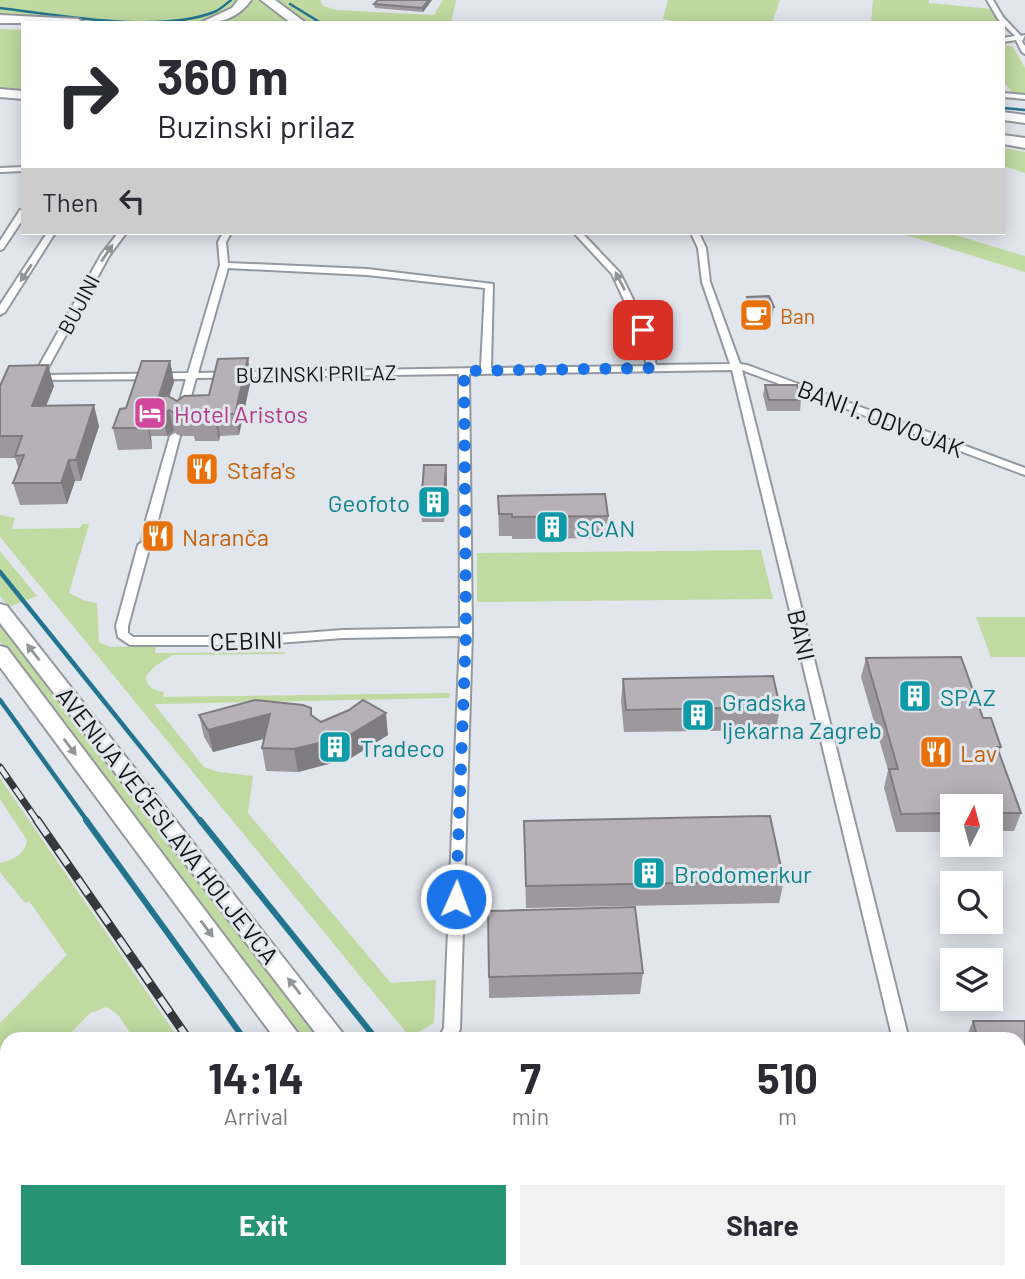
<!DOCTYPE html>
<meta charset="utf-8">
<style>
:root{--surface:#fff;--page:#f2f2f3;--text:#2b2b33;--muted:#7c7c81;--accent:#269374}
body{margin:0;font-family:Barlow,sans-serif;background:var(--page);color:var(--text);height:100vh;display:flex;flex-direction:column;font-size:26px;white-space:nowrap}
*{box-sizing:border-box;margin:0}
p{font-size:23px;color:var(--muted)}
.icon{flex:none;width:38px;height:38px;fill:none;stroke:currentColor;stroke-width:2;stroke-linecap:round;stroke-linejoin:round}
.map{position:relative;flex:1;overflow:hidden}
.side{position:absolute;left:0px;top:1032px;width:1026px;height:247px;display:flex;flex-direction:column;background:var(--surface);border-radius:21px 21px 0 0;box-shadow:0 4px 18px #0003}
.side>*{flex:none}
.top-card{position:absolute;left:21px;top:21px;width:984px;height:214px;border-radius:0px;box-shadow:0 4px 18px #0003;background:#fff;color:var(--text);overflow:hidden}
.needle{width:46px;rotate:6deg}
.controls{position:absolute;left:940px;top:794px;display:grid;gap:14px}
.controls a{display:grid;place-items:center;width:63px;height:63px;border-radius:0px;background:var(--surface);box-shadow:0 4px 18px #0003;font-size:35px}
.pin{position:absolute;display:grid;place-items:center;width:60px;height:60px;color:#fff;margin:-30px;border-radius:14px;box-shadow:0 4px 10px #0006}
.me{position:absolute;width:77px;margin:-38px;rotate:2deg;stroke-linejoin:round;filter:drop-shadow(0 0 5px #0008)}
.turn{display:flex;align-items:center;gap:24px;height:147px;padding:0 21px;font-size:32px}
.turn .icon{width:91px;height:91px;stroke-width:2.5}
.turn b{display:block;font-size:49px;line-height:60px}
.then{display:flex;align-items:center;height:66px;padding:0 21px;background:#0003;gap:14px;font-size:26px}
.eta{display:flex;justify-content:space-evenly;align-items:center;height:119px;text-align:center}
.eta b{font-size:42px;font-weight:700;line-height:49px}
.primary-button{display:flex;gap:14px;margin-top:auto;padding:14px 21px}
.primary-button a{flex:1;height:80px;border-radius:0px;background:var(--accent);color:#fff;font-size:28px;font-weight:700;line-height:80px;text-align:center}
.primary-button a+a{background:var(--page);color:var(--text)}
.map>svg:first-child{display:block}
.green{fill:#c0daa1}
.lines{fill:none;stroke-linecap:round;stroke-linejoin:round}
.stream-far2{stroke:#22748f;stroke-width:2.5}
.stream-far1{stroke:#22748f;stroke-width:4.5}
.stream{stroke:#22748f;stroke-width:6}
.minor-tunnel{stroke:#c2c6cc;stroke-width:12;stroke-dasharray:12 6;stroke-linecap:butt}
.minor-casing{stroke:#94989f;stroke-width:4}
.secondary-casing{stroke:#94989f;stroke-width:4}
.motorway-casing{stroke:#94989f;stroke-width:4}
.minor{fill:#fff;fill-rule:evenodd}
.secondary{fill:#fff;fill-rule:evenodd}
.motorway{fill:#fff;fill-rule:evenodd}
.rail-far1-casing{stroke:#36383b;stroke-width:7}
.rail-casing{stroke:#36383b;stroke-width:9}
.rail-far1{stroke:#e1e5ec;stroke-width:4.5;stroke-dasharray:13;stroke-linecap:butt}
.rail{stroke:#e1e5ec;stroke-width:6;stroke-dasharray:18;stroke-linecap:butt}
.wall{fill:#9d989d}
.shaded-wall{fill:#7f7c80}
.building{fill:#b6b1b7;stroke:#7f7c80;stroke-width:2}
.oneway{fill:#949596}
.route{stroke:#1a73e8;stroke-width:12;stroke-dasharray:0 21.6}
.labels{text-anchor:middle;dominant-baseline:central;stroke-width:6;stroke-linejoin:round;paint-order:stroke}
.far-street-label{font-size:21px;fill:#121315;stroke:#e1e5ec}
.far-food-label{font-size:21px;fill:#c56008;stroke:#e1e5ec;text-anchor:start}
.hotel-label{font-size:24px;fill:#b23c85;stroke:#e1e5ec;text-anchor:start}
.street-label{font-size:24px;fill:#121315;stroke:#e1e5ec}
.food-label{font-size:24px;fill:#c56008;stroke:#e1e5ec;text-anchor:start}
.culture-label{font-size:24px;fill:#0d838f;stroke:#e1e5ec;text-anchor:start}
</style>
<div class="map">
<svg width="1025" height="1279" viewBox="0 0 1025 1279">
<rect width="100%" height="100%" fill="#e1e5ec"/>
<path class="green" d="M0,0h243l-4,7 -40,16h-100l-99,-8z
M251,0h9l32,23h-77l24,-10z
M271,0h49l3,6 14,4 97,5 9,-15h13l-5,23h-146z
M668,0h112l-8,23h-84l-25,-4z
M873,0h56v3l63,6 8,14h-129z
M0,29l23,1v60l-23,-2z
M1003,44l10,3 12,21v27l-12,-1 -10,-14z
M1003,148l22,4v21l-22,-7z
M908,233h41l76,23v16l-119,-37z
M0,515l15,3 -3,11 68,-1 2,-4h7l-20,69 14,7 14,3 2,39 11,5 46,-1 -1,7 130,-1 -1,2 -112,1 -18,12 -8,9c0,11 7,14 18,16l-1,5 287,-4 -1,5 -295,6 50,63 15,5 34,4 -5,37 143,170 45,-3 -2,43 -24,14 -410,-500z
M761,550l12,49 -296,3v-49z
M0,551l37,45 -28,11 -9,-11z
M976,617h49v40h-34z
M0,625l320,414h-15l-305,-398z
M0,778l179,261h-45l-15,-23 -12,-9 -17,6 -25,26 -58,1v60l-7,7v-84l67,-68 -38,-54 -4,2 -25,-31v-9c13,-3 25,-9 27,-23l-27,-41z
M276,1272h64l5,7h-65z"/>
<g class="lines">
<path class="stream-far2" d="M290,4l31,19
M0,8c59,7 158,26 214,4 6,-2 12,-8 17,-12
M1003,108l22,2"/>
<path class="stream-far1" d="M0,572l201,250
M0,700l88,122"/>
<path class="stream" d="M86,820l159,220
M200,820l177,220
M414,1272l5,7
M565,1272l5,7"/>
<path class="minor-tunnel" d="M144,545l8,-25"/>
<defs>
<path id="minor" d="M987,0h6l10,17 18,19 4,-1 -3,7 3,4v8l-3,-2 -6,-12 -13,2v-4l12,-2 -17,-17z
M1003,93l22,2v4l-22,-2z
M23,167v4l-23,1v-4z
M20,210h3v9l-20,30 -3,1v-9z
M47,233h8l-50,79 -5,3v-10z
M118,233h8l-17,23 -65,119 144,-2 32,-108 -2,-23 5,-9h8l-5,9 2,21 139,6 126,15 -2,84 156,-2 -9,-36 -26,-56 -38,-41h8l38,40 28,57 8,35 74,-1 -28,-82 -4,-34 -7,-15h8l7,15 4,34 30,82 7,1 278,103v7l-283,-105 167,670h-16l-161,-670 -263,4 3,258 -12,397 -5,11h-17l6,-12 16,-392 -117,2 -92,7h-121l-12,-8 -2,-11 22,-81 6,-4 6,4 -22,81v7l5,4h118l92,-7 117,-2 -1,-254 -263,4 -9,33 -5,3 -5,-3 9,-32 -154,1 -2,-2 4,-3 67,-120zM228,268l139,7 118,13 -4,80 -283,5z
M175,433l5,3 -22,84 -2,2h-8l-2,-2 24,-84z
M947,1272h18l1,7h-18z"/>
<path id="secondary" d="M0,604l7,2 341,434h-27l-321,-417z
M0,646l7,2 296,392h-27l-276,-373z
M452,1272h31l2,7h-30z
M504,1272h32l2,7h-31z"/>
<path id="motorway" d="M238,0h13c-13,18 -29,23 -51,23l32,-15z
M261,0h14l31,23h-15z
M0,15l78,4 6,4h-84z
M0,89l23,2v8l-23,-2z
M1003,112l22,3v8l-22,-3z
M1003,135l22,3v10l-22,-4z"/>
</defs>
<use href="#minor" class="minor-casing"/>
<use href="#secondary" class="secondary-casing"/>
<use href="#motorway" class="motorway-casing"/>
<use href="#minor" class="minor"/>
<use href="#secondary" class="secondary"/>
<use href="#motorway" class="motorway"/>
<defs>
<path id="rail-far1" d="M0,767l38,55"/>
<path id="rail" d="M37,820l152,220
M350,1272l5,7"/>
</defs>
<use href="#rail-far1" class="rail-far1-casing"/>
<use href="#rail" class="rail-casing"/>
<use href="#rail-far1" class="rail-far1"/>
<use href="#rail" class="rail"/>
</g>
<path class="wall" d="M378,0h54l-9,12 -48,-4 -1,-4z
M747,297l27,10 -2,11h-4v4l-16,1 -6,-16z
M170,361l4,21 -5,14 8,5 32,-6 42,-16 -12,56 -19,1 -1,5h-24l-1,-5h-12l-8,-5 -7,5h-16l1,13 -34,1 -5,-22 13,-20z
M765,385l36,15 -1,11h-33l-4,-16z
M0,386h54l-8,19 53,21 -18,55h-6l-8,23 -47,1 -7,-22 6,-13 -4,-12h-15z
M446,465l1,16 -3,41h-22l-1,-16z
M498,496l110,20 -1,22 -95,1v-3h-13z
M866,658l117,60 18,29 -2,6 22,60 -7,18h-24v-24h-38v25h-56l-12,-44 4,-18 -27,-93z
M623,679l157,28 -4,23 -152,2 -3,-31z
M199,715l113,1 9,6 67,13 -37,23 -53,14 -32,-1 -4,-23 2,-9 -51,13 -9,-15z
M524,821l260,60 -5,22 -253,5z
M488,911l155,62 -3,21 -151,4z
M973,1021h52v71h-7v-52h-53z
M1025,1134v74h-7v-73z
M651,1272h67l-8,7h-53z"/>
<path class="shaded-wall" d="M429,0h3l-9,12 -1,-4z
M248,358l3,21 -12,56 -4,-21z
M170,361l4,21 -10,31 5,-3 5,21 -7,5 -8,-40z
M48,365l6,21 -16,41 -6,-21z
M94,405l5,21 -18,55 -5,-21z
M217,414l3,22 -1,5 -4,-21z
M146,415l5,21 1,13 -4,-21z
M69,460l6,21 -8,23 -6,-21z
M446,465l1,16 -3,41 -1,-16z
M386,713l2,22 -37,23 -53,14 -4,-23z
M270,714l4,22 -61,16 -5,-22z
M700,1272h18l-8,7h-19z"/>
<path class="building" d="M378,0h51l-7,8 -48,-4z
M769,296l5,11 -7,1 2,4h-16l-6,-15z
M248,358l-13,56h-18l-2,6h-24l2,-6 -15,1 -9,-5 -6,5h-17l2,13h-35l7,-19 6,-1 16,-47h28l-11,35h9l9,5 7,-5 25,-1 9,-36z
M48,365l-16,41 62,-1 -18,55h-7l-8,23h-48l11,-28 -9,1 7,-20h-22v-50l9,-20z
M765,385h32l4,15h-32z
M424,465h22l-3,41h-22z
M605,494l3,22 -96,1v-3h-13l-1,-18z
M961,657l22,61h8l10,29h-4l24,66h-31v-6h-38v6l-51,1 -12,-45h9l-32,-111z
M773,676l7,31 -154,3 -3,-31z
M255,700l48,5 8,3v7l10,7 28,-12 14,-10 23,13 -38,23 -54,13 -32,-1 8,-34 -62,16 -9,-15z
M770,816l14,65 -258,5 -2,-65z
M635,907l8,66 -154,4 -1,-66z
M973,1021h52v50h-7v-31h-40z
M1025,1134v54h-4l-3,-9v-44z
M671,1272h29l-9,7h-15z"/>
<defs><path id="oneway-solid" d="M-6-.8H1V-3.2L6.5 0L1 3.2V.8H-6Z" transform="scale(1.75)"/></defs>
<g class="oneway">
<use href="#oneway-solid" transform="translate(107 253) rotate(-56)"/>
<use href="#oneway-solid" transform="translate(26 273) rotate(123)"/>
<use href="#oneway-solid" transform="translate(620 281) rotate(-117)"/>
<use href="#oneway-solid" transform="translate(33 652) rotate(-128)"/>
<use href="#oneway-solid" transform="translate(70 747) rotate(53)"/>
<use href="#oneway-solid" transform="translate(207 929) rotate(53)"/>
<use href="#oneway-solid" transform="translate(294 986) rotate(-128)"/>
</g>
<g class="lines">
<path class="route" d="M456,899l10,-267 -2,-261 188,-3 -9,-38"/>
</g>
<defs>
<symbol id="cafe-square" viewBox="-11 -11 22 22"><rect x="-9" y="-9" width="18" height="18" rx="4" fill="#e8710a" stroke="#e1e5ec"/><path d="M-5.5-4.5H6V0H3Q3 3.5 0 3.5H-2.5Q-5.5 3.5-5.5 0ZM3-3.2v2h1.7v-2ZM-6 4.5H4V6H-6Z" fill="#fff"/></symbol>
<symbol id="hotel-square" viewBox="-11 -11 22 22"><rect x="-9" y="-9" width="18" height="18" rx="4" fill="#d1479c" stroke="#e1e5ec"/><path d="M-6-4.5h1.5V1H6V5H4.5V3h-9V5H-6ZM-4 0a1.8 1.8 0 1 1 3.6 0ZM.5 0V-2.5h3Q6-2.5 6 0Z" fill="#fff"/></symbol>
<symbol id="restaurant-square" viewBox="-11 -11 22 22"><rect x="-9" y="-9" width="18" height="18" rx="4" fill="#e8710a" stroke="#e1e5ec"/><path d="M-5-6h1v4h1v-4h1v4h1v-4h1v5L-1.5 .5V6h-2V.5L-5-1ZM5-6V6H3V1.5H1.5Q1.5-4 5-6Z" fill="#fff"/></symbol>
<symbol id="building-square" viewBox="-11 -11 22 22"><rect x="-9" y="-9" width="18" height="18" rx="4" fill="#0f9aa8" stroke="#e1e5ec"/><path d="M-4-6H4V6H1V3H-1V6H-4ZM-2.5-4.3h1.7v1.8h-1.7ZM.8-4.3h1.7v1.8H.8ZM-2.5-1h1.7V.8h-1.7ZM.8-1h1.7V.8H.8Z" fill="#fff"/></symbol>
</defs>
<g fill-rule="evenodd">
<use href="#cafe-square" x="737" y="296" width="38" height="38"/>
<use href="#hotel-square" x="131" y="394" width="38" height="38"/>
<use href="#restaurant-square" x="183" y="450" width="38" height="38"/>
<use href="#building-square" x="415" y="483" width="38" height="38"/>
<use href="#building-square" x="533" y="508" width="38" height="38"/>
<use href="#restaurant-square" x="139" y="517" width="38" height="38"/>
<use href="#building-square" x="896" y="677" width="38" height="38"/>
<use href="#building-square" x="679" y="696" width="38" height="38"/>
<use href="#building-square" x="316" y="728" width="38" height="38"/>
<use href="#restaurant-square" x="917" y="733" width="38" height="38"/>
<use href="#building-square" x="630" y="854" width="38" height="38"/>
</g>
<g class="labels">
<g class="far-street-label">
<text transform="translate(78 304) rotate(-62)">BUJINI</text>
<text transform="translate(316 373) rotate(-1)">BUZINSKI PRILAZ</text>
</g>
<g class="far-food-label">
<text x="780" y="315">Ban</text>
</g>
<g class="hotel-label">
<text x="174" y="413">Hotel Aristos</text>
</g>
<g class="street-label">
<text transform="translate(881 418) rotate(21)">BANI I. ODVOJAK</text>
<text transform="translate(802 635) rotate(77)">BANI</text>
<text transform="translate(246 640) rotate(-2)">CEBINI</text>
<text transform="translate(168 825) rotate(52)">AVENIJA VEĆESLAVA HOLJEVCA</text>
</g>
<g class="food-label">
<text x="227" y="469">Stafa's</text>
<text x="182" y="536">Naranča</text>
<text x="960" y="752">Lav</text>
</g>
<g class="culture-label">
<text x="410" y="502" text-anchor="end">Geofoto</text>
<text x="576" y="527">SCAN</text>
<text x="940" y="696">SPAZ</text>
<text x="722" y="701">Gradska<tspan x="722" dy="28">ljekarna Zagreb</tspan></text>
<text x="360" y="747">Tradeco</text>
<text x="674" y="873">Brodomerkur</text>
</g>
</g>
</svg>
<div class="controls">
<a><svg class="needle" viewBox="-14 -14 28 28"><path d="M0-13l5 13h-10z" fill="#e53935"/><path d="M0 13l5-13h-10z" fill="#7c7c81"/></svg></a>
<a><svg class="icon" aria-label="search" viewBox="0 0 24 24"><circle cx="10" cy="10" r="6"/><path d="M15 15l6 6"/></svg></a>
<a><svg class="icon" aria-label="layers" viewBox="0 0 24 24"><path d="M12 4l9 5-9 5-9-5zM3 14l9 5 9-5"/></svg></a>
</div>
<div class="pin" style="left:643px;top:330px;background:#d93025"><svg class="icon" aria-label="arrive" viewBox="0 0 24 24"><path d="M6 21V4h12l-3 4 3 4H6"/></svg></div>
<svg class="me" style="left:456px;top:899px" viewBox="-20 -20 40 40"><circle r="17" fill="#1a73e8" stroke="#fff" stroke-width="3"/><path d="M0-11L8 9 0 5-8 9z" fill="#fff"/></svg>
<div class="top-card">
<div class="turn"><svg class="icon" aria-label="right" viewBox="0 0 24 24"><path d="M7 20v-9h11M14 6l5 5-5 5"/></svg><div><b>360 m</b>Buzinski prilaz</div></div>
<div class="then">Then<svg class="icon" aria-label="left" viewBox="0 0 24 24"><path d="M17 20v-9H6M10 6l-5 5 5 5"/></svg></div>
</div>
<section class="side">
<div class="eta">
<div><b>14:14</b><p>Arrival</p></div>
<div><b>7</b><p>min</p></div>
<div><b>510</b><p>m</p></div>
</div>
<div class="primary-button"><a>Exit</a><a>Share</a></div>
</section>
</div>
